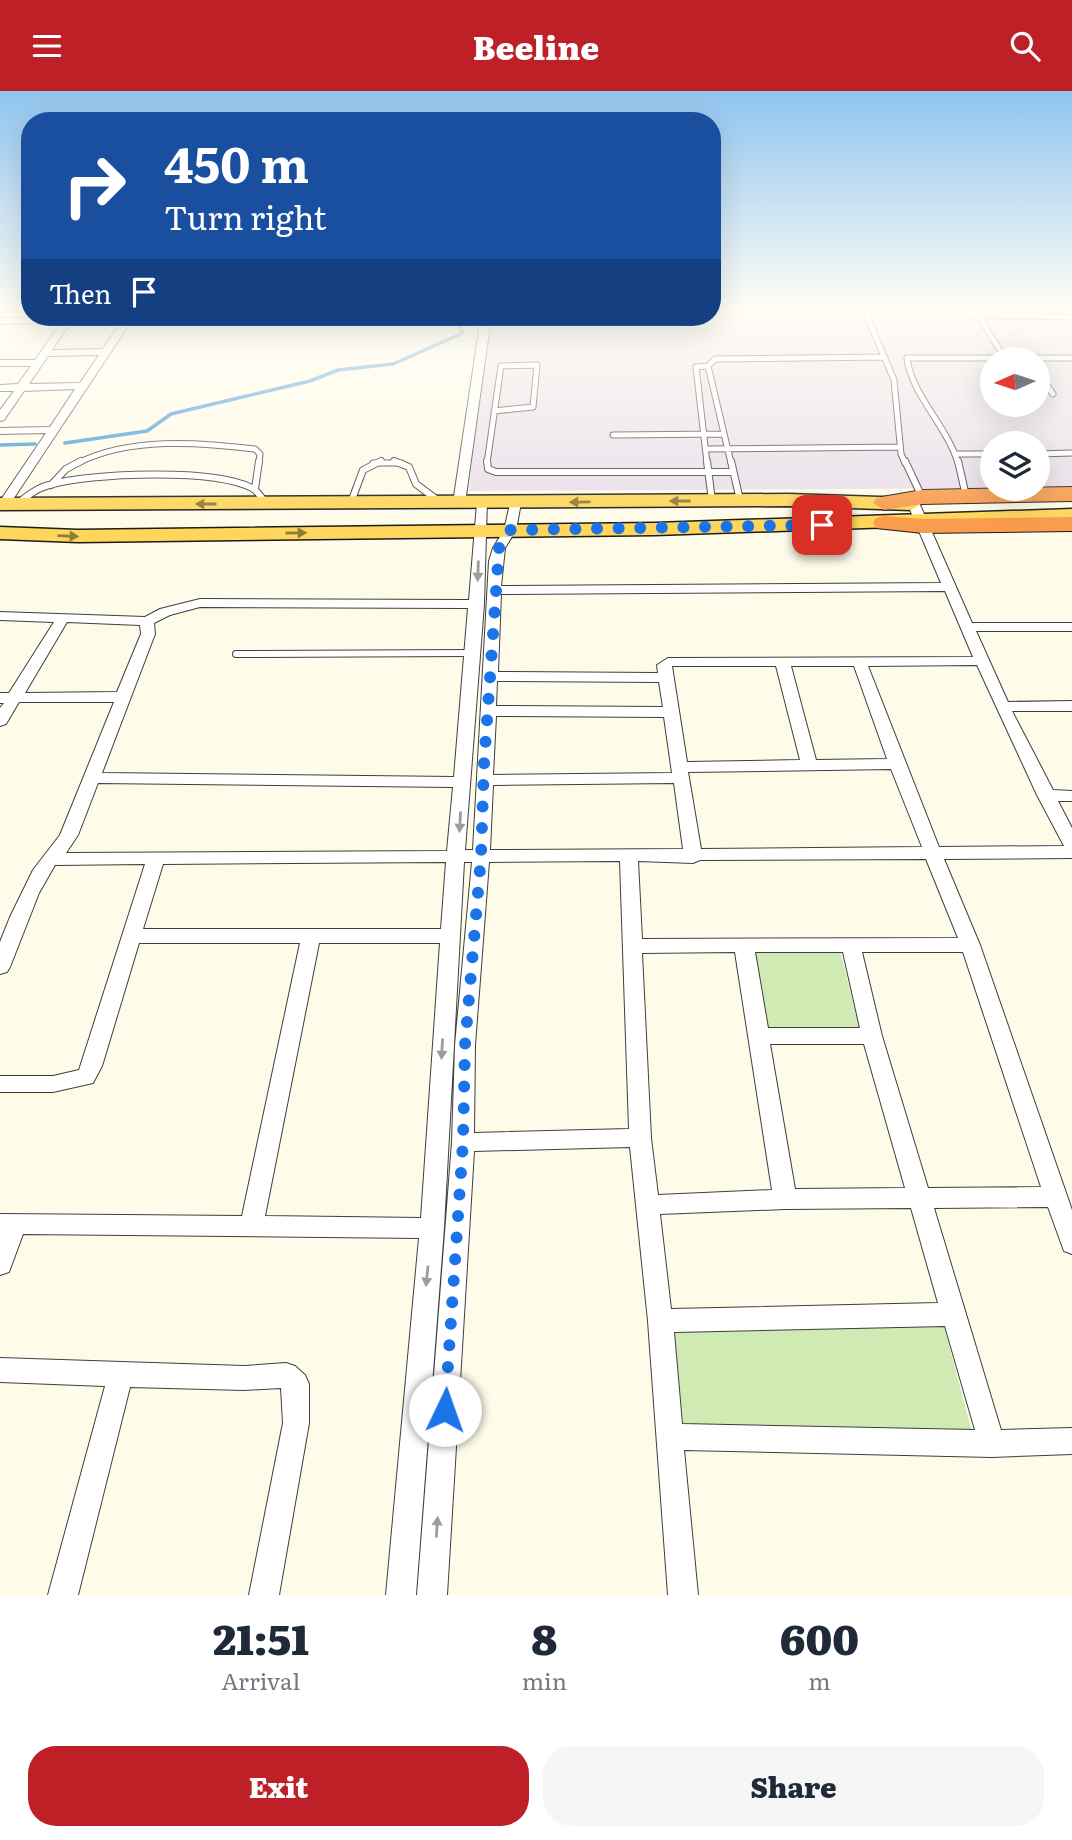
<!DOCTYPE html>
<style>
:root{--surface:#fff;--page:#f6f6f7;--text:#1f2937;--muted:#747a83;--accent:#be2027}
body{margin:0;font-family:Literata,serif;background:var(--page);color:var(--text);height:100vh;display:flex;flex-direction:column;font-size:26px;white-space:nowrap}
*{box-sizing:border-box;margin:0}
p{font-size:23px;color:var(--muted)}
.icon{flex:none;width:38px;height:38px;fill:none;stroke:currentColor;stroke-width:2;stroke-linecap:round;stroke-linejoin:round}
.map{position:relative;height:1504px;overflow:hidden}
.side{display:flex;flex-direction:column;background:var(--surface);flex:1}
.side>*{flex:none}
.hud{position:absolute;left:21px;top:21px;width:700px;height:214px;border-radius:28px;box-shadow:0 7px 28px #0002;background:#1a4fa0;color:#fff;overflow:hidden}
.needle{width:46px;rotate:267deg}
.fabs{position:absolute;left:980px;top:256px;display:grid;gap:14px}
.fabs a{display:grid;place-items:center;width:70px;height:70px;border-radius:50%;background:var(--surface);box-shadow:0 7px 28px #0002;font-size:35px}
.pin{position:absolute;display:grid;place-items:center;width:60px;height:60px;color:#fff;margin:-30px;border-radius:14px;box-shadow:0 4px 10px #0006}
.me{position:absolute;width:77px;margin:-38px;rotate:3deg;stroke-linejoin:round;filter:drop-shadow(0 0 5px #0008)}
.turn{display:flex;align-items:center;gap:24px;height:147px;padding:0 28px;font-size:32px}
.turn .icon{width:91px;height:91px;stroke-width:2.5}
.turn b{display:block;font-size:49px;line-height:60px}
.then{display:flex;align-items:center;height:66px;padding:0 28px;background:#0003;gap:14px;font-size:26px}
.eta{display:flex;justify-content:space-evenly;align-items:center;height:119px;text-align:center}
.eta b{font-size:42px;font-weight:800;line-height:49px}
.action{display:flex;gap:14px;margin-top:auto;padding:14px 28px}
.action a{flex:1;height:80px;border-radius:28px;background:var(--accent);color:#fff;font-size:28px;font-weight:800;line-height:80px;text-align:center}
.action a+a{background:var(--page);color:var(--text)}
header{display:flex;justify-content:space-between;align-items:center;height:91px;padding:0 28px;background:var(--accent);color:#fff;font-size:32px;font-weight:800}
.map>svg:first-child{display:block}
.industrial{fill:#e9deeb;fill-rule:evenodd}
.green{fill:#cfeab2}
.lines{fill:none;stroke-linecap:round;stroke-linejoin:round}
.stream{stroke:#3190d1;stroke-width:3.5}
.lane-far1-casing{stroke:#3e3e3e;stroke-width:7}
.lane-casing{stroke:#3e3e3e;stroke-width:8}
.street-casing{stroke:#3e3e3e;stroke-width:2}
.primary-casing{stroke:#1c1c1c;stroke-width:3}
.highway-casing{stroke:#1c1c1c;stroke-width:2}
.lane-far1{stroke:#fff;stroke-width:5}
.lane{stroke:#fff;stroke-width:6}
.street{fill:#fff;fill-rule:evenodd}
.primary{fill:#fdd65b;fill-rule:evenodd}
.highway{fill:#f99c4d;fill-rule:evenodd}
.oneway{fill:#907b37}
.oneway2{fill:#9d9d9d}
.route{stroke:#1a73e8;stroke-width:12;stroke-dasharray:0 21.6}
</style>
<header><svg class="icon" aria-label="menu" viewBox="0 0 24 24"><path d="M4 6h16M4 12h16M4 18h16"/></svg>Beeline<svg class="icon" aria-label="search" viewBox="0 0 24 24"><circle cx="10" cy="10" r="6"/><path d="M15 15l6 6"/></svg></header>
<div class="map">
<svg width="1072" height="1504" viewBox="0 0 1072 1504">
<rect width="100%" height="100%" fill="#fffbe9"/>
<path class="industrial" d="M712,218h360v179h-34v-45h-46v45h39l-562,3 13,-131 8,-43h222zM992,268h46v45h-46z"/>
<path class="green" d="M747,859h93l20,81h-99z
M673,1235h271l29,110 -290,-6z"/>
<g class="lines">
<path class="stream" d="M65,352l82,-12 24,-17 139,-33 28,-11 55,-6 70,-31 -10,-16
M0,354l35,-1"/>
<defs>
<path id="lane-far1" d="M864,218l30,71 7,74 4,9
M939,218l39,6 26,42
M978,224l94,2
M708,275l23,97
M1038,281l15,22
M613,344l111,-1
M706,358l194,-2
M956,363h36
M1038,363l34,-1
M78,372c51,-26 121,-21 177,-14l5,5 -1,9
M373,372h29
M487,372l14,-97 36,-1 -4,42 -39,4
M707,372l-11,-96 12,-1 7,-7 170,-2
M958,372c-11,-37 -47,-69 -51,-105h165"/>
<path id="lane" d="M394,370l15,6 7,17 24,18
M487,370l1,8 8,3h237
M707,370l5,40
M731,370l9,39
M905,370l17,36
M958,370l8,35
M51,394l15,-16 15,-8
M255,398l4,-28
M17,413c10,-8 20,-16 32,-19 42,-12 164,-17 203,3 6,3 10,10 14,16
M350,414l13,-35 18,-9
M236,563l236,-1"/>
<path id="street" d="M134,226l-126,190h-8v-6l46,-68 -46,1v-6l50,-1 25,-38 -51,2 -20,29 -4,1v-11l14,-19h-14v-6l18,-1 13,-18h-31v-6h35l26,-37 -61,1v-6zM70,232h50l-17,26 -51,1zM99,264l-19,28 -51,1 19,-28z
M481,226h10l-26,186 -6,4 -6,-4z
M907,404l10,3 55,125h100v8h-96l32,71 64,-1v10h-60l41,79 19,1v10h-14l14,27v30l-128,1 36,86 92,265v44l-8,-3 -16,-44 -114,1 67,222 71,-2v26l-80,3 -308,-7 14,145h-30l-20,-274 -18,-174 -156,4 -27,444h-30l35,-453 3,-97 17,-183h-8l-20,366 -28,367h-30l33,-357 -396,-4 -14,38 -9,3v-61l242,2 58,-273h-161l-37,123 -9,17 -40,9h-53v-16h53l26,-6 66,-206 -90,1 -16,28 -29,74 -3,5 -7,2v-32l10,-25 23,-47 27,-35 54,-133h-95l-13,22 -6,2v-18l4,-5h-4v-10h9l45,-71 -54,-2v-8l145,5 15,-8 40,-10 269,1 8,-97 10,-3 -3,104 -19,246h8l16,-289 4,-13 11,-18 7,-30 10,3 -5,27 -11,18 -4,38 440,-3 -36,-85zM945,500l28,66 -305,1 -11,7 1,8 -160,-1 3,-78zM200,516l268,1 -14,169 -352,-4 53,-139 -1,-11 16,-8zM67,531l73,3 1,9 -24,58 -92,1zM977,574l60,130 27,51 -125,1 -71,-181zM672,575h104l24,94 -113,2zM791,575h63l33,93 -71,1zM497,590l162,1 4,25 -167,-1zM496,625l168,1 8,56 -179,2zM891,678l31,78 -221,2 -13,-77zM98,692l355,4 -6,64 -381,2 12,-18zM674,692l9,66 -193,1 3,-65zM926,768l32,79 -316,1 -4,-78 55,2 7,-3zM620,770l9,268 -155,4 1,-88 14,-183zM446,771l-5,67h-298l20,-65zM319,852h121l-19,275 -156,-2zM735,861l37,238 -114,5 -7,-57 -9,-185zM755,861h88l17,76h-92zM862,861h101l78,235 -113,1 -46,-152zM770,953h94l41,144 -110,1zM911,1117l27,95 -267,6 -11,-95 125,-5zM945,1235l30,104 -293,-6 -8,-92z
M0,1267l244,8 42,-3 9,3 10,9 4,9v39l-30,172h-30l34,-172 -2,-35 -37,2 -114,-3 -52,208h-30l57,-209 -105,-4z"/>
<path id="primary" d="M788,403l123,4 10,6 -10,6 -123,-4 -788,4v-12z
M1072,418v12l-417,14 -577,7 -78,-3v-12l78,3 577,-7z"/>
<path id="highway" d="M1072,396v14l-150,3 -38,6 -11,-7 3,-5 46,-8z
M884,425l39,3 149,-2v14l-149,2 -47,-5 -3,-5 3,-5z"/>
</defs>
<use href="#lane-far1" class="lane-far1-casing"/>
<use href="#lane" class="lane-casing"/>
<use href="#street" class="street-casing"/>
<use href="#primary" class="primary-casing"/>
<use href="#highway" class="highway-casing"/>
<use href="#lane-far1" class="lane-far1"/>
<use href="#lane" class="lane"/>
<use href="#street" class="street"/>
<use href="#primary" class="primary"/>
<use href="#highway" class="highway"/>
</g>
<defs><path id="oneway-solid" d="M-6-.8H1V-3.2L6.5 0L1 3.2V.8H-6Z" transform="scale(1.75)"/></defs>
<g class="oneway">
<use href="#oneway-solid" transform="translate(680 410) rotate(180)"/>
<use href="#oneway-solid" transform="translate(580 411) rotate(179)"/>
<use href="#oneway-solid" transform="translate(206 413) rotate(180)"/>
<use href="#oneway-solid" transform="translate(296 442) rotate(-1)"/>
<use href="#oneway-solid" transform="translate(68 445) rotate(2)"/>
</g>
<g class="oneway2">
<use href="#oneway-solid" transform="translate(478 480) rotate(92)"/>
<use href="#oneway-solid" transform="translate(460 731) rotate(93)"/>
<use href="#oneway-solid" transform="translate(442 958) rotate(93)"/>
<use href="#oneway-solid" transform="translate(427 1185) rotate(96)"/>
<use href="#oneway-solid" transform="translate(437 1436) rotate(-86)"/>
</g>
<linearGradient id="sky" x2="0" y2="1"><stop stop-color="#90c4ee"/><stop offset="0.51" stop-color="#fffdf5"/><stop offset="1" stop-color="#fffdf5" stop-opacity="0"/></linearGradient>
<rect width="1072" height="429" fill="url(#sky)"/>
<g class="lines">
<path class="route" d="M445,1319l18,-268 2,-97 16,-188 3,-93 15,-216 11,-18 312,-5"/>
</g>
</svg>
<div class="fabs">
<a><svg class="needle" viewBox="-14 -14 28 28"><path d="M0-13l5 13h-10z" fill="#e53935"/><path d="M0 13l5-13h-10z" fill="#747a83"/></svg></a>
<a><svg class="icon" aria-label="layers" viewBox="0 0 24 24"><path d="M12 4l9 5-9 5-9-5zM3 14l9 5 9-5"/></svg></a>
</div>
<div class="pin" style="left:822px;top:434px;background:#d93025"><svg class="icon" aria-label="arrive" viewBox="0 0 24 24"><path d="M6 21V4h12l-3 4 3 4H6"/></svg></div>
<svg class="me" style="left:445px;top:1319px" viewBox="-20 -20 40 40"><circle r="19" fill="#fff"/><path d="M0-13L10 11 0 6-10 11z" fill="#1a73e8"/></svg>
<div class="hud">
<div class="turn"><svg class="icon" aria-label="right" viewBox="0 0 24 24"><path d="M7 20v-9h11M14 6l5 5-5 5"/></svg><div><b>450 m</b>Turn right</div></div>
<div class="then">Then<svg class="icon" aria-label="arrive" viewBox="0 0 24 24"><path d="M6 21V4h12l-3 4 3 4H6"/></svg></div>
</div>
</div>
<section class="side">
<div class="eta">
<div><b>21:51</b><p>Arrival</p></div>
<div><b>8</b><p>min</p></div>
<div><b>600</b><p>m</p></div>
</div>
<div class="action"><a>Exit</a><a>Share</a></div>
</section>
